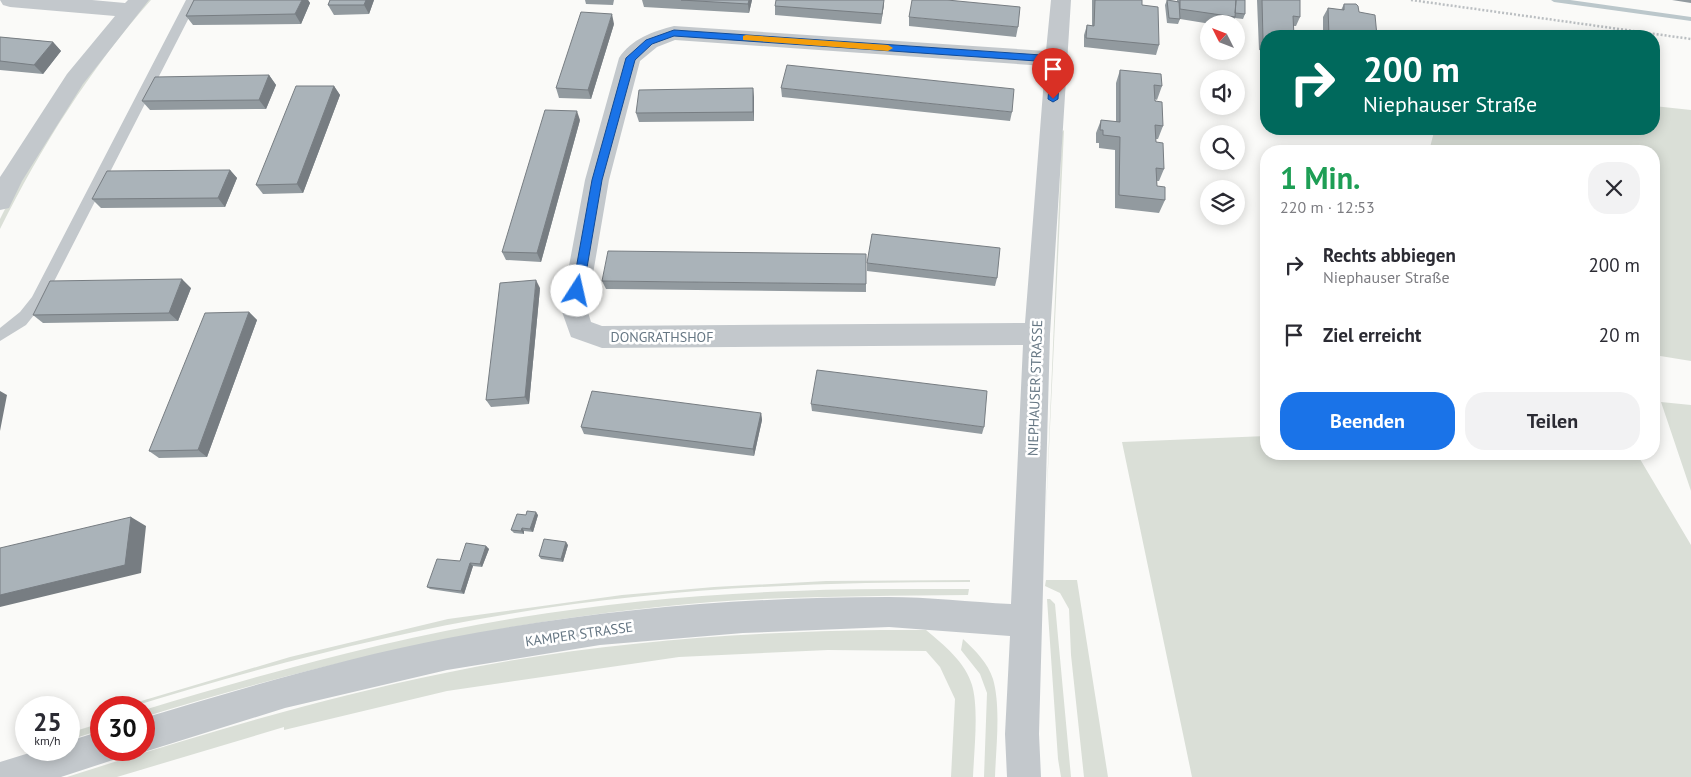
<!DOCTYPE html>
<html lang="de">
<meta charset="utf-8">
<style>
:root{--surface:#fff;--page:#f2f2f3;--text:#2b2b33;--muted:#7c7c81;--accent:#1a73e8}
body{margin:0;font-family:"PT Sans",sans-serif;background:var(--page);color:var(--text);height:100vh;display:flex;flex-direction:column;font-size:19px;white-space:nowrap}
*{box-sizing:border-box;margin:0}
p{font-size:16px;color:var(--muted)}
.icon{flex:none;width:28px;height:28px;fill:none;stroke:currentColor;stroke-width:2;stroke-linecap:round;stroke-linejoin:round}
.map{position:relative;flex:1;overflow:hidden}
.sheet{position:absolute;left:1260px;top:145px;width:400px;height:315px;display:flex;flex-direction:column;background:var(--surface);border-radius:20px;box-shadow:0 2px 12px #0003}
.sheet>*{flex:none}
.guide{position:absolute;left:1260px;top:30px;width:400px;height:105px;border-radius:20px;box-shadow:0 2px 12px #0003;background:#00695c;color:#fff;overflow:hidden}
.needle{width:32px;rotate:312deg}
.tools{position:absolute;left:1200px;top:15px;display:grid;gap:10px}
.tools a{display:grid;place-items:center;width:45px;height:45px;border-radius:50%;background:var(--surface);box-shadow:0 2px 12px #0003;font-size:25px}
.speed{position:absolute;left:15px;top:696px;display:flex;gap:10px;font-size:25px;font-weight:700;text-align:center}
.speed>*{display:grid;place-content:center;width:65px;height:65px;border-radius:50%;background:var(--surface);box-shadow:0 2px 12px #0003;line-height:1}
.speed small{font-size:12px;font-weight:400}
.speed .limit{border:8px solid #d22;background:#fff;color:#111}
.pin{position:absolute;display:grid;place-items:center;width:42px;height:42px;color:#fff;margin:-51px -21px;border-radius:50% 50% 50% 0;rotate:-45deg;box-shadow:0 0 5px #0007}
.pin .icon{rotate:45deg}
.me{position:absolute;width:55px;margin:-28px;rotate:10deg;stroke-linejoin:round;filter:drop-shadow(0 0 4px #0008)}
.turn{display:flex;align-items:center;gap:18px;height:105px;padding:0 20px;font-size:22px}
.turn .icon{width:65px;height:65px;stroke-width:2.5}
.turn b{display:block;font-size:35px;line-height:42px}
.round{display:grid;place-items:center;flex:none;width:52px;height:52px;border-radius:20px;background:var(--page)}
.head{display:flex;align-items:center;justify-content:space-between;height:85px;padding:0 20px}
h1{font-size:30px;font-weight:700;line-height:38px;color:#1e9e55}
.cta{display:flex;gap:10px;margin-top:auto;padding:10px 20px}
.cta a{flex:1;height:58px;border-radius:20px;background:var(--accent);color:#fff;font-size:20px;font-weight:700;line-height:58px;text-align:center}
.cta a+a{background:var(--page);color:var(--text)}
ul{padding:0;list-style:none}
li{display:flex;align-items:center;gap:15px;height:70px;padding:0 20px}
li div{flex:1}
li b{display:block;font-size:19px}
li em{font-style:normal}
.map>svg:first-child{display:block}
.green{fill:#dadfd7}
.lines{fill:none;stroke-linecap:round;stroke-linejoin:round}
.stream{fill:#bbc7cb;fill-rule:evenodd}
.path{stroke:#bbbfc2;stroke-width:2.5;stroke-dasharray:2 2;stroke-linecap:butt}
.lane{fill:#c3c8cc;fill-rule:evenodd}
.street{fill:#c3c8cc;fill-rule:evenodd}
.wall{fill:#929a9f}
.shaded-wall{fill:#777d82}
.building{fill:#aab3b9;stroke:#777d82}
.route{fill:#1a73e8;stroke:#114b97}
.slow{fill:#f59e0b}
.labels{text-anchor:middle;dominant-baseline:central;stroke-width:5;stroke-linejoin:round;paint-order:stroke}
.street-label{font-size:14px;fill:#657683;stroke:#fff}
</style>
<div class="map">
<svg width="1691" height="777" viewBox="0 0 1691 777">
<rect width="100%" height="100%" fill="#fafaf8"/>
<path class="green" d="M147,0h4c-61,69 -110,147 -151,229v-10l15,-30 56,-90z
M1654,106l37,4v251l-37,-6v-204h-225l5,-19 6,-3h214z
M1064,130l-17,361 -2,44 17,-403z
M1661,402l30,3v86z
M1266,436v18h371l54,91v232h-499l-70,-335z
M970,580v2c-154,0 -309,6 -461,32 -128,21 -254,55 -378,93h-10l169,-50 158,-38 174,-24 92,-8 112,-6z
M1046,580h31l31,197h-24l-13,-122 -2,-46 -9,-16 -15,-7z
M918,589h51l-1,6c-85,1 -171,1 -256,7 -194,15 -383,58 -568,115v-7c122,-37 245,-71 372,-92 92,-15 186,-24 279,-27 41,-2 82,-2 123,-2z
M1047,599h3l5,5 16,173h-10l-3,-18z
M881,630h45c17,14 40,33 46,55 7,24 2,66 1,92h-22l4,-78 -15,-32 -14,-16 -98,-1 -149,7 -232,34 -163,39v-3l-167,50h-50c125,-40 250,-78 378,-104 143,-30 290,-41 436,-43z
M963,639c12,11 25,24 30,40 8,28 3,68 2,98h-11l3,-84 -7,-19 -19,-24z
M101,723v7l-32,10v-7z"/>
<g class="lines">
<path class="stream" d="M1551,0h19l121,17v4l-137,-19z"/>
<path class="path" d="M1411,0l280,39"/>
<path class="lane" d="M186,0h12l-156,305 -16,20 -26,16v-13l20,-16 12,-15z"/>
<path class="street" d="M0,0h92l33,3 3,-3h21l-66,84 -61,97 -13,27 -9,2v-33l4,-6 63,-97 48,-58 -105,-9 -7,-2z
M1051,0h20l-21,334 -11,400 2,43h-34l-2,-43 5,-98 -121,-9 -146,6 -143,12 -153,25 -162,38 -141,44 -4,-2h4v-32c100,-30 201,-60 304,-80 144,-28 293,-41 440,-41 41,0 82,5 123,7l12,-259 -421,3 -31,-11 -10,-28 24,-129 34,-122c12,-19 35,-27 55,-32l372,25zM675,40l370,26 -20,257 -423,3 -11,-4 -4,-13 22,-129 31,-119 17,-14z
M101,731v19h16l-4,10 -52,17h-61v-15l39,-12h30v-9z"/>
</g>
<path class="wall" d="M194,0h114l2,3 -9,21 -108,1 -7,-9z
M330,0h44l-5,14 -35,1 -6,-10z
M585,0h29l-1,5 -27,-1z
M642,0h110l-3,13 -105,-6z
M1092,0h50v5l17,40 -3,10 -72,-8v-12l3,-10 5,1z
M1167,0l10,1v-1h68v14l-2,5 -8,-1 -3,6h-21l-31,-5 -2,5 -11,-1 -2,-18z
M1257,0h43v17l-4,9h-3l-27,10v15l-7,-1z
M1670,0h21v3l-19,-3z
M884,4l-3,20 -106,-9v-9z
M1344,4l15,8 18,24h-54v-19l5,-9 13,2z
M909,17l109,10 -2,10 -107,-11z
M614,24l-23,75 -32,-1 -3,-10z
M0,37l53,5 8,9 -18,23 -43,-4z
M1120,70l42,16 -5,14 -2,-1 8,27 -5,13h-2v3l8,27 -5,12h-2v5l8,14 -6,13 -44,-5v-58l-16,-2v-5h-3v-10l5,-13 15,2v-39z
M269,75l7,10 -10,24 -116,1 -8,-9z
M334,86l6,9 -37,98 -40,1 -7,-9z
M781,88l231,24 -2,9 -228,-24z
M754,97v24l-115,1 -3,-9z
M580,120l-39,142 -35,-2 -4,-8z
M230,170l7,8 -12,29 -124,1 -9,-9z
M867,263l130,15 -2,8 -128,-15z
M602,281l264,3v8l-260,-3z
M191,288l-13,33 -135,2 -10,-8z
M540,288l-11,116 -38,3 -5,-7z
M249,312l8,8 -50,137 -48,1 -10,-7z
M811,404l173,23 -2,7 -170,-23z
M761,413l1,7 -8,36 -170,-22 -3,-7z
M526,515h12l-5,17 -9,-1v3l-10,-1 -3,-3z
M568,545l-5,17 -22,-3 -2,-3z
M486,546l3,3 -7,18 -9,-1 -9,28 -34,-5 -3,-2 33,-26z"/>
<path class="shaded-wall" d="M302,0h6l2,3 -9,21 -6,-10z
M366,0h8l-5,14 -5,-9z
M749,0h3l-3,13 -1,-9z
M884,0v4l-3,20 1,-10z
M612,14l2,10 -23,75 -3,-9z
M53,42l8,9 -18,23 -9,-9z
M269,75l7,10 -10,24 -7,-9z
M334,86l6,9 -37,98 -6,-9z
M753,88l1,9v24l-1,-9z
M577,111l3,9 -39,142 -4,-9z
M230,170l7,8 -12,29 -7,-9z
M182,279l9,9 -13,33 -9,-8z
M536,280l4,8 -11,116 -4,-7z
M249,312l8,8 -50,137 -9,-7z
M0,391l7,4 -7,36z
M761,413l1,7 -8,36 -1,-7z
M536,512l2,3 -5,17 -3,-3z
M131,517l15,9 -5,47 -141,34v-12z
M522,528l2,3v3l-3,-3z
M566,542l2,3 -5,17 -2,-3z
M486,546l3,3 -7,18 -2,-3z
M470,563l3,3 -9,28 -3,-3z"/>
<path class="building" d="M194,0h108l-7,14 -109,2z
M330,0h36l-2,5h-36z
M681,0h68l-1,4z
M776,0h108l-2,14 -107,-8z
M912,0h35l73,7 -2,20 -109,-10z
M1095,0h47v5l16,2 1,38 -73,-7 1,-13 7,1z
M1167,0l12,2 1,17 -11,-1z
M1180,0h56l-1,17 -55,-8z
M1236,0h9v14l-10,-1z
M1262,0h38v17l-7,-1 1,20h-28v5l-3,-1z
M1344,4h12l2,2 1,6 16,3 2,21h-48l-1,-28 16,2z
M581,12l31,2 -24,76 -32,-2z
M0,37l53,5 -19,23 -34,-4z
M787,65l227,24 -2,23 -231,-24z
M1120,70l41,4 1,12 -8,-1 1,16 7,1 1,24 -8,-1 1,17 7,1 1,26 -8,-1 1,18 8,1v13l-46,-5 1,-58 -17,-2v-5h-3l1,-10 19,2z
M269,75l-10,25 -117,1 13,-24z
M296,86h38l-37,98 -41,1z
M753,88v24l-117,1 3,-23z
M545,110l32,1 -40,142 -35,-1z
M230,170l-12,28 -126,1 15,-28z
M872,234l128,14 -3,30 -130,-15z
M608,251l258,3v30l-264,-3z
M182,279l-13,34 -136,2 17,-34z
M536,280l-11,117 -39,3 14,-117z
M249,312l-51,138 -49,1 56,-138z
M817,370l170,21 -3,36 -173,-23z
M592,391l169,22 -8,36 -172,-22z
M527,511l9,1 -6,17 -8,-1 -1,3 -10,-1 6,-16 9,1z
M131,517l-6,48 -125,30v-47z
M544,539l22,3 -5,17 -22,-3z
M466,543l20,3 -6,18 -10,-1 -9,28 -34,-4 10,-28 23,2z"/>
<path class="route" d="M674,30l382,26 4,4 -2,39 -5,3 -5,-3 3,-37 -377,-26 -22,8 -17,16 -33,120 -19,111 -2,3h-8l-1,-3 20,-111 34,-122 20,-18z"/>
<path class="slow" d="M746,35l142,10 5,3 -5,3 -145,-11v-4z"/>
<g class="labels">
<g class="street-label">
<text x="662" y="337">DONGRATHSHOF</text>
<text transform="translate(1035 388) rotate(-88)">NIEPHAUSER STRASSE</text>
<text transform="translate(579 634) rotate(-8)">KAMPER STRASSE</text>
</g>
</g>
</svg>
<div class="tools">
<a><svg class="needle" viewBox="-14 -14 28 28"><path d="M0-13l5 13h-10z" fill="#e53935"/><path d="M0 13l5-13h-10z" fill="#7c7c81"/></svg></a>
<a><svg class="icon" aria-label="sound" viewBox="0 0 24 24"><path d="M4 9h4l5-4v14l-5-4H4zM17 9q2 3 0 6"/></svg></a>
<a><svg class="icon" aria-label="search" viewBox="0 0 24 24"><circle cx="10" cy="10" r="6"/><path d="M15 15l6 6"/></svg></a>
<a><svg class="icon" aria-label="layers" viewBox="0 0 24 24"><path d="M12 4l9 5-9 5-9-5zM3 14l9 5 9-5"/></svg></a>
</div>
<div class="speed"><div>25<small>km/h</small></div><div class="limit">30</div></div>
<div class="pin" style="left:1053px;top:99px;background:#d93025"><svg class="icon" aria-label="arrive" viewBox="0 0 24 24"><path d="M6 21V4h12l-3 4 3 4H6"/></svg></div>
<svg class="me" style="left:577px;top:291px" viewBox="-20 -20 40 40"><circle r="19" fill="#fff"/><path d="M0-13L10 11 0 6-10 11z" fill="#1a73e8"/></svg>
<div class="guide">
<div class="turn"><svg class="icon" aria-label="right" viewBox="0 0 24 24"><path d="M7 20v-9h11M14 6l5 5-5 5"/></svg><div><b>200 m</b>Niephauser Straße</div></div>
</div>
<section class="sheet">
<div class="head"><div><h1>1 Min.</h1><p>220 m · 12:53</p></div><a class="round"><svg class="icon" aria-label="close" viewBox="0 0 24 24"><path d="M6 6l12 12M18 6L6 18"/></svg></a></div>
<ul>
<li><svg class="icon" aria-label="right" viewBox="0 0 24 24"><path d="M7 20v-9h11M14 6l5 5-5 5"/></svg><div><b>Rechts abbiegen</b><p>Niephauser Straße</p></div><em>200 m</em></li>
<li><svg class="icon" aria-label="arrive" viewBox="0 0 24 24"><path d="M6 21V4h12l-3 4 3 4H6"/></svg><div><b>Ziel erreicht</b></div><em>20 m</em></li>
</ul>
<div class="cta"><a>Beenden</a><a>Teilen</a></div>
</section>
</div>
